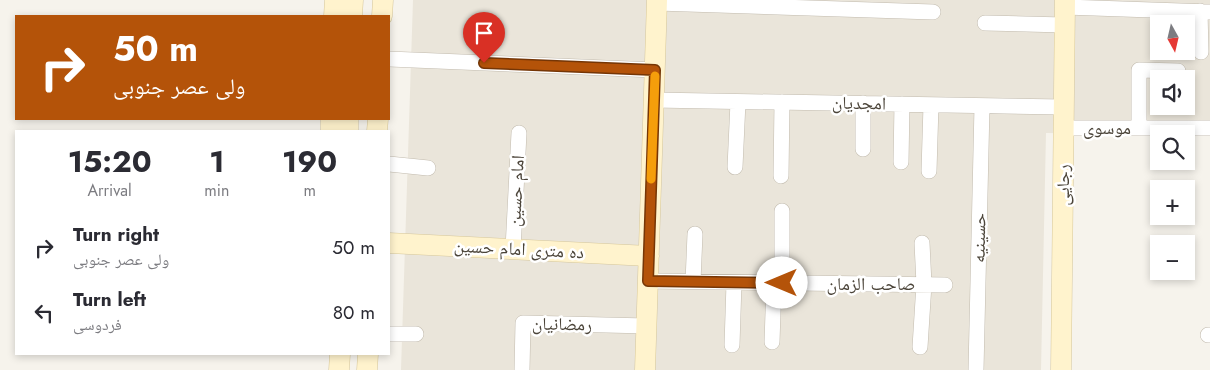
<!DOCTYPE html>
<meta charset="utf-8">
<style>
:root{--surface:#fff;--page:#f2f2f3;--text:#2b2b33;--muted:#7c7c81}
body{margin:0;font-family:Jost,"Noto Naskh Arabic",sans-serif;background:var(--page);color:var(--text);height:100vh;display:flex;flex-direction:column;font-size:19px;white-space:nowrap}
*{box-sizing:border-box;margin:0}
p{font-size:16px;color:var(--muted)}
.icon{flex:none;width:28px;height:28px;fill:none;stroke:currentColor;stroke-width:2;stroke-linecap:round;stroke-linejoin:round}
.map{position:relative;flex:1;overflow:hidden}
.panel{position:absolute;left:15px;top:130px;width:375px;height:225px;display:flex;flex-direction:column;background:var(--surface);border-radius:0px;box-shadow:0 2px 8px #0003}
.panel>*{flex:none}
.top-card{position:absolute;left:15px;top:15px;width:375px;height:105px;border-radius:0px;box-shadow:0 2px 8px #0003;background:#b45309;color:#fff;overflow:hidden}
.needle{width:32px;rotate:172deg}
.fabs{position:absolute;left:1150px;top:15px;display:grid;gap:10px}
.fabs a{display:grid;place-items:center;width:45px;height:45px;border-radius:0px;background:var(--surface);box-shadow:0 2px 8px #0003;font-size:25px}
.pin{position:absolute;display:grid;place-items:center;width:42px;height:42px;color:#fff;margin:-51px -21px;border-radius:50% 50% 50% 0;rotate:-45deg;box-shadow:0 0 5px #0007}
.pin .icon{rotate:45deg}
.me{position:absolute;width:55px;margin:-28px;rotate:270deg;stroke-linejoin:round;filter:drop-shadow(0 0 4px #0008)}
.turn{display:flex;align-items:center;gap:18px;height:105px;padding:0 15px;font-size:22px}
.turn .icon{width:65px;height:65px;stroke-width:2.5}
.turn b{display:block;font-size:35px;line-height:42px}
.eta{display:flex;justify-content:space-evenly;align-items:center;height:85px;text-align:center}
.eta b{font-size:30px;font-weight:700;line-height:35px}
ul{padding:0;list-style:none}
li{display:flex;align-items:center;gap:15px;height:65px;padding:0 15px}
li div{flex:1}
li b{display:block;font-size:19px}
li em{font-style:normal}
.map>svg:first-child{display:block}
.residential{fill:#eae5da;fill-rule:evenodd}
.lines{fill:none;stroke-linecap:round;stroke-linejoin:round}
.street-casing{stroke:#c2bbae;stroke-width:16}
.secondary-casing{stroke:#d6c79b;stroke-width:21}
.street{stroke:#fff;stroke-width:15}
.secondary{stroke:#fff3cd;stroke-width:20}
.route-casing{stroke:#753606;stroke-width:12}
.route{stroke:#b45309;stroke-width:9}
.slow{stroke:#f59e0b;stroke-width:9}
.labels{text-anchor:middle;dominant-baseline:central;stroke-width:5;stroke-linejoin:round;paint-order:stroke}
.street-label{font-size:18px;fill:#4b4439;stroke:#fff}
</style>
<div class="map">
<svg width="1210" height="370" viewBox="0 0 1210 370">
<rect width="100%" height="100%" fill="#f6f3ec"/>
<path class="residential" d="M413,0h797v135l-164,-2 -5,237h-640zM1159,24h27v27h-27zM1159,79h27v27h-27z"/>
<g class="lines">
<defs>
<path id="street" d="M657,3l276,9
M1065,7l145,5
M1200,11l1,41
M985,23l79,2
M389,59l266,11
M654,100l409,7
M1063,128h147
M1139,128v-58l39,1
M863,149v-46
M901,162l1,-58
M389,164l39,4
M735,167l3,-65
M929,171l2,-66
M781,176l1,-74
M513,249l6,-116
M648,281l297,4
M693,282l2,-48
M782,283v-72
M389,334h27
M1208,335h2
M772,342l2,-59
M732,345l2,-62
M920,347l4,-63 -2,-41
M522,370l1,-47 124,3
M976,370l6,-264"/>
<path id="secondary" d="M334,16l1,-16
M352,16l1,-16
M382,16l1,-16
M331,131v-12
M348,131v-12
M377,131l1,-12
M389,243l260,13
M339,370l1,-16
M367,370l1,-16
M645,370l12,-370
M1061,370l4,-370"/>
</defs>
<use href="#street" class="street-casing"/>
<use href="#secondary" class="secondary-casing"/>
<use href="#street" class="street"/>
<use href="#secondary" class="secondary"/>
</g>
<g class="lines">
<defs>
<path id="route" d="M484,63l171,7 -7,211 134,2"/>
</defs>
<use href="#route" class="route-casing"/>
<use href="#route" class="route"/>
<path class="slow" d="M651,179l4,-103"/>
</g>
<g class="labels">
<g class="street-label">
<text transform="translate(859 103) rotate(1)">امجدیان</text>
<text x="1107" y="128">موسوی</text>
<text transform="translate(1063 185) rotate(-90)">رجایی</text>
<text transform="translate(516 191) rotate(-87)">امام حسین</text>
<text transform="translate(979 238) rotate(-89)">حسینیه</text>
<text transform="translate(519 249) rotate(3)">ده متری امام حسین</text>
<text x="871" y="284">صاحب الزمان</text>
<text transform="translate(562 324) rotate(1)">رمضانیان</text>
</g>
</g>
</svg>
<div class="fabs">
<a><svg class="needle" viewBox="-14 -14 28 28"><path d="M0-13l5 13h-10z" fill="#e53935"/><path d="M0 13l5-13h-10z" fill="#7c7c81"/></svg></a>
<a><svg class="icon" aria-label="sound" viewBox="0 0 24 24"><path d="M4 9h4l5-4v14l-5-4H4zM17 9q2 3 0 6"/></svg></a>
<a><svg class="icon" aria-label="search" viewBox="0 0 24 24"><circle cx="10" cy="10" r="6"/><path d="M15 15l6 6"/></svg></a>
<a>+</a>
<a>−</a>
</div>
<div class="pin" style="left:484px;top:63px;background:#d93025"><svg class="icon" aria-label="arrive" viewBox="0 0 24 24"><path d="M6 21V4h12l-3 4 3 4H6"/></svg></div>
<svg class="me" style="left:782px;top:283px" viewBox="-20 -20 40 40"><circle r="19" fill="#fff"/><path d="M0-13L10 11 0 6-10 11z" fill="#b45309"/></svg>
<div class="top-card">
<div class="turn"><svg class="icon" aria-label="right" viewBox="0 0 24 24"><path d="M7 20v-9h11M14 6l5 5-5 5"/></svg><div><b>50 m</b>ولی عصر جنوبی</div></div>
</div>
<section class="panel">
<div class="eta">
<div><b>15:20</b><p>Arrival</p></div>
<div><b>1</b><p>min</p></div>
<div><b>190</b><p>m</p></div>
</div>
<ul>
<li><svg class="icon" aria-label="right" viewBox="0 0 24 24"><path d="M7 20v-9h11M14 6l5 5-5 5"/></svg><div><b>Turn right</b><p>ولی عصر جنوبی</p></div><em>50 m</em></li>
<li><svg class="icon" aria-label="left" viewBox="0 0 24 24"><path d="M17 20v-9H6M10 6l-5 5 5 5"/></svg><div><b>Turn left</b><p>فردوسی</p></div><em>80 m</em></li>
</ul>
</section>
</div>
